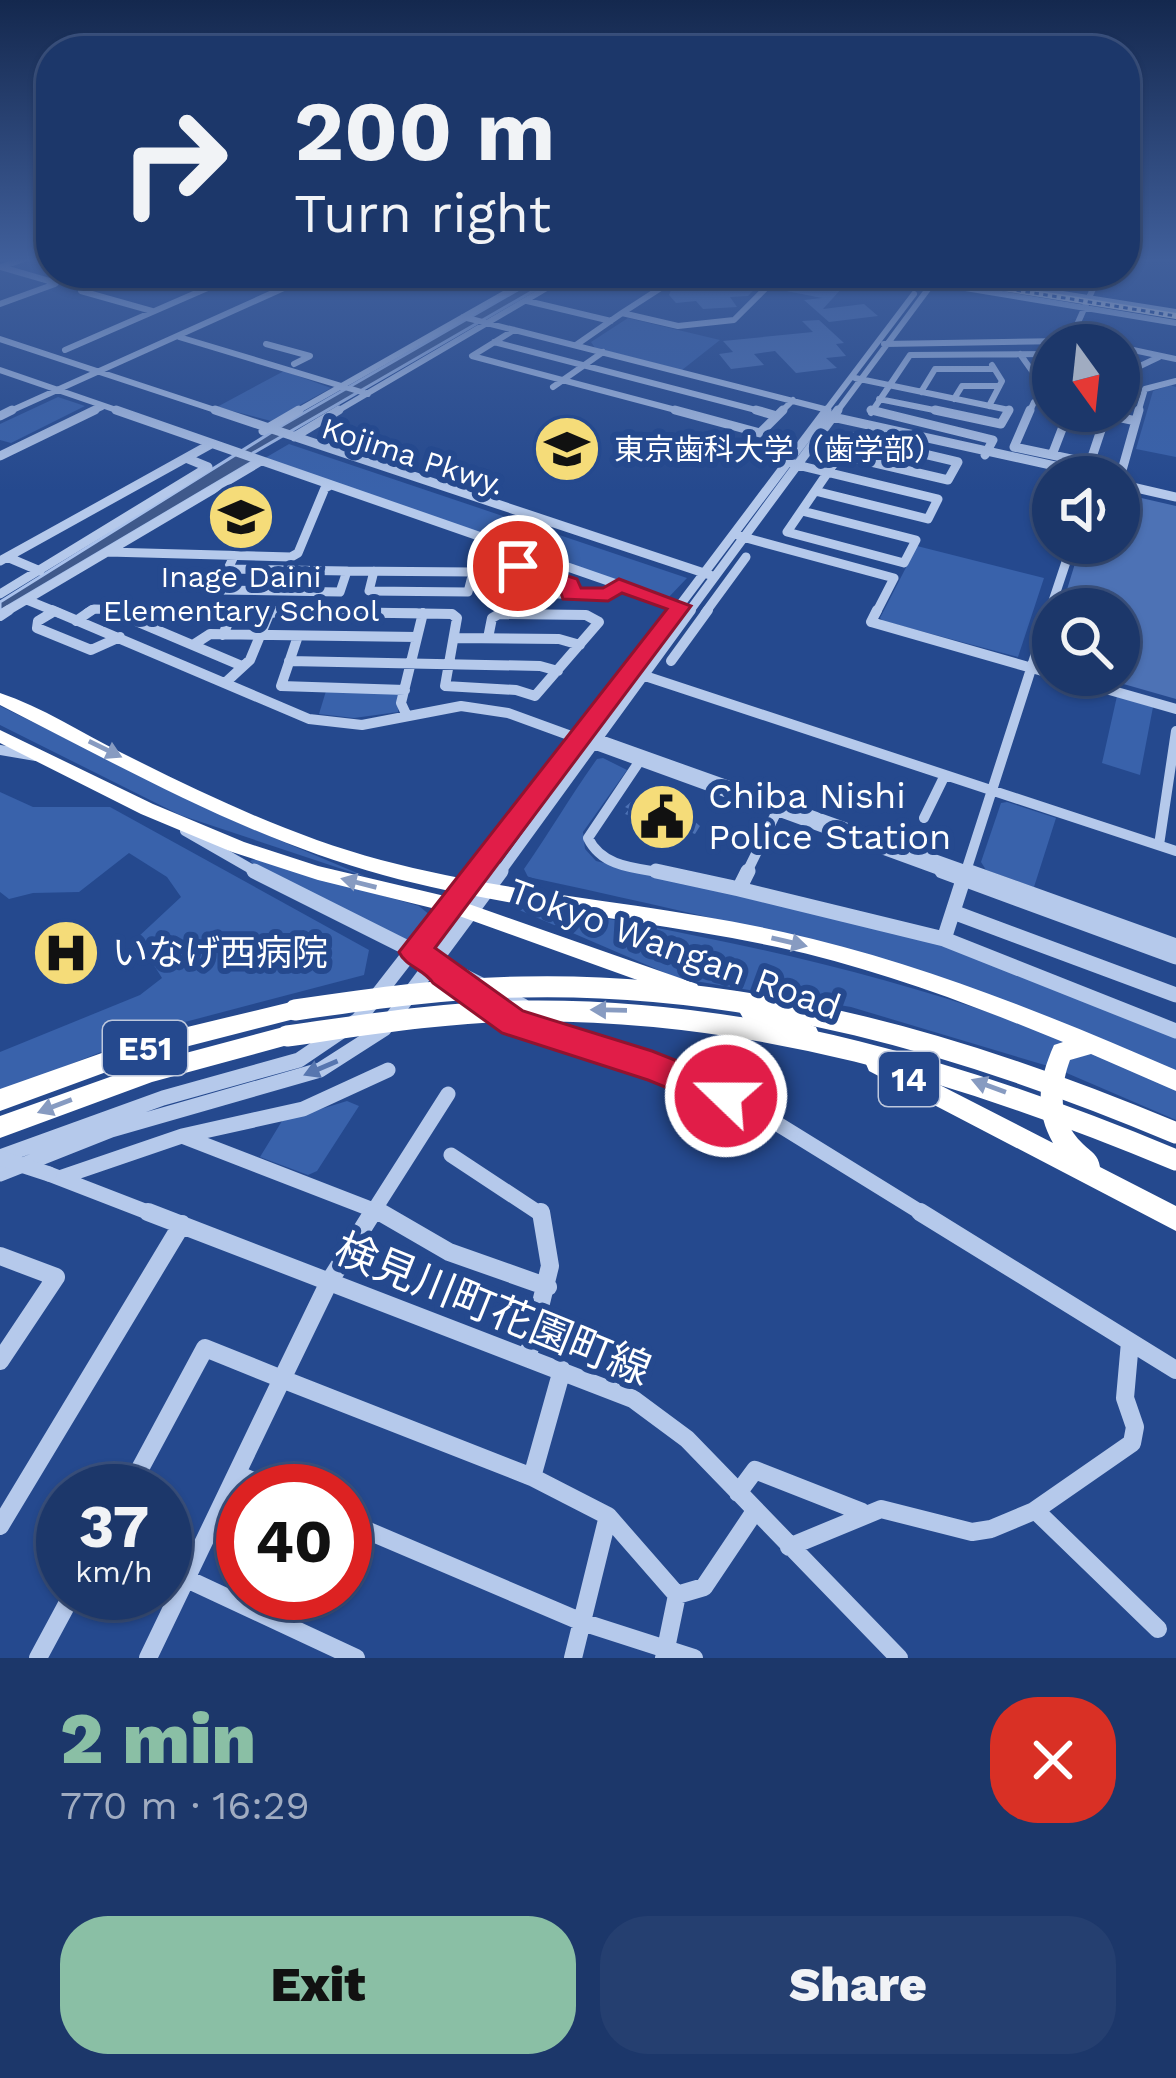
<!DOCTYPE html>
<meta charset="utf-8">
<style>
:root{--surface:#1c376a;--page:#253f70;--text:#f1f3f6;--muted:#a0acc1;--line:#3a517e;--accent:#8abfa5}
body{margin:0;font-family:"Work Sans","Noto Sans JP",sans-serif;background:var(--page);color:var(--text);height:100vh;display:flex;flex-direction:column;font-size:45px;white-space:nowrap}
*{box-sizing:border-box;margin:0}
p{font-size:39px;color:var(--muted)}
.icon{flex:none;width:66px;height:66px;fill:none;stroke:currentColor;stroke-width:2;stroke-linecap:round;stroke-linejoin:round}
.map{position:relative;height:1658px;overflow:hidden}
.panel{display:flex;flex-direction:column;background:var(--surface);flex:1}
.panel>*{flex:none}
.guide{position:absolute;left:36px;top:36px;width:1104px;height:252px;border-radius:48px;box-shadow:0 3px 9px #0004,0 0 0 3px var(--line);background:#1c376a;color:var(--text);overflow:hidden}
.needle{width:78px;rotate:165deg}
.fabs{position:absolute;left:1032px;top:324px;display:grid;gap:24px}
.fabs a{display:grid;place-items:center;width:108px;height:108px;border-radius:50%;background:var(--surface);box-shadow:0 3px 9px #0004,0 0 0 3px var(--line);font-size:60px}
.speed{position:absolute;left:36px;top:1464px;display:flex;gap:24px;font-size:60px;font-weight:700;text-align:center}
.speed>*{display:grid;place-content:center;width:156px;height:156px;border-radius:50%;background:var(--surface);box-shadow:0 3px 9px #0004,0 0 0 3px var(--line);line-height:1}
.speed small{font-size:30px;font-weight:400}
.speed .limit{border:18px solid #d22;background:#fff;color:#111}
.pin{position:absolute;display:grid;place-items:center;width:102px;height:102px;color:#fff;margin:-51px;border:6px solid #fff;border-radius:50%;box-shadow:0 3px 12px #0007}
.me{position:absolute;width:132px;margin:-66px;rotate:292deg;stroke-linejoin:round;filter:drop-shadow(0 0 9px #0008)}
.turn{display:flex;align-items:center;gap:42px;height:252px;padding:0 60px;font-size:54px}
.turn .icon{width:156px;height:156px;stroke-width:2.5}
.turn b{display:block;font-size:84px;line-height:102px}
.round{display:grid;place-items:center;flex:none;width:126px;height:126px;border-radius:48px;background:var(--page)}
.headline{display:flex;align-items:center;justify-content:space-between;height:204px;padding:0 60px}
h1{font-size:72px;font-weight:800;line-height:90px;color:var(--accent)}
.button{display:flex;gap:24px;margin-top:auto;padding:24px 60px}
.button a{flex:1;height:138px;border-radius:48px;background:var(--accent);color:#111;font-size:48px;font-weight:800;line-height:138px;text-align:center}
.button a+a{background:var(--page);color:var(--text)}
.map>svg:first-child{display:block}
.green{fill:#3962ab}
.water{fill:#3f598b;stroke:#aac2ec;stroke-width:3}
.building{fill:#4d72b5}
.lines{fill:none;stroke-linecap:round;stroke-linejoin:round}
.minor-far4{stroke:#b5c9eb;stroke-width:6}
.minor-far3{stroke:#b5c9eb;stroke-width:9}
.minor-far2{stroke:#b5c9eb;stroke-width:10}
.minor-far1{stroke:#b5c9eb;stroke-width:15}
.minor{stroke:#b5c9eb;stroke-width:18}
.highway{fill:#fff;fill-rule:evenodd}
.rail-casing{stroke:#fff;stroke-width:6}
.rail{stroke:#25498e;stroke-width:3;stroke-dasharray:4.5;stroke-linecap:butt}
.minor-bridge{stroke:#b5c9eb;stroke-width:15}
.highway-bridge{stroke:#fff;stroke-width:21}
.oneway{fill:#879bc1}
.oneway2{fill:#5776af}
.route{fill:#e11d48;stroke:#92132f;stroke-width:3}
.labels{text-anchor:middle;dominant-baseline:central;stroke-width:12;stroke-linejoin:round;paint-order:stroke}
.far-poi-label{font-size:30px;fill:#fff;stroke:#25498e;text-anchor:start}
.far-street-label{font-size:30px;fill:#fff;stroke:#25498e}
.shield{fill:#25498e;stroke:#bec8dd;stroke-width:3}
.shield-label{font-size:33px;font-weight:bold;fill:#fff}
.poi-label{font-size:36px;fill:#fff;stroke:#25498e;text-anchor:start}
.street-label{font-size:36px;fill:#fff;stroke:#25498e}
.near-street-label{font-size:42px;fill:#fff;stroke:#25498e}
</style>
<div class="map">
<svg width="1176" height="1658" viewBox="0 0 1176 1658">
<rect width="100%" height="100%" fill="#25498e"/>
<path class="green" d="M628,318l92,22 -38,30 -87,-22 -4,-6z
M284,371l47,17 -60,33 -54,-14z
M1170,385l6,2v70l-40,-8 17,-58z
M58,397l27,9 -74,37 -11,-3v-16z
M289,444l398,134 -19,20 -403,-140z
M917,546l127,32 -26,79 -135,-36 -3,-3z
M326,691l73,1 -1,20 -44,6 -35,-4z
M1117,696l36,11 -13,68 -38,-12z
M0,706l234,115 135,57 -189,-63 -180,-90z
M603,758l24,12 -44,62 2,17 11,12 349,85 231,91v34c-213,-97 -420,-145 -648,-194l-4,-8c26,-37 47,-74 73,-110z
M0,792l33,15h77l259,143 -5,25 -202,53 -162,64v-40l140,-57 22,-17 -25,-40 44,-41 -14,-20 -38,-24 -50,39 -46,1 -24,6 -9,-7z
M1007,802l49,16 -22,69 -48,-17 -5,-8 20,-59z
M254,859l165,47 12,10 -23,27 -148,-73 -10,-9z
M512,902c189,32 373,68 553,138l-11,7 -6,19 -197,-59 -174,-29 -167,-72z
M1076,1053l18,1 82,33v33l-114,-49 4,-14z
M347,1101l12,5 -42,65 -9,4 -48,-18 22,-36z"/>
<path class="water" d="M547,273h17l-311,180 -1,9 -252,149v-9l283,-177z"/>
<path class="building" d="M739,273l29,2 -20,21 -18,1 7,10 -34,2 -7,-8 -20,2 -7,-8 2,-5 45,-4 -20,-4 8,-7 28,5z
M786,278l56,10 -19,21 41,-5 14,12 -49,6 -25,-22 18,-2 -46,-9z
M819,320l25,23 -8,1 10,12 -20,2 11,10 -41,5 -21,-22 -21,3 10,11 -33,4 -12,-15 14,-2 -10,-11 90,-9 -11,-11z
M1124,494l52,12v193l-84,-24h27v-66h-58l16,-52 14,-14h28z
M637,797l31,12 5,-8 20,7 -5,8 12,10 -5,8 -8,-3 -3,6 -19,-8 -4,7 -25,-10 4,-6 -15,-6 4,-5 -4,-2z"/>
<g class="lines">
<path class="minor-far4" d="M24,259l-23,8 55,16
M273,273l28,7
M488,273l36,8
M875,273l301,50
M932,273l244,39
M81,291l71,20
M527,301l84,20
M0,304l55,-20
M622,313l62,-40
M463,317l365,93
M514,330l-42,26 215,57
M179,337l189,57
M0,339l224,74
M494,342l273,71
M266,344l44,12 -16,8
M884,344l181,-3 7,-5 28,-63
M1103,344l7,1
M576,345l46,-32 56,13 56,-6 47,-47
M1119,347l57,12
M65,350l177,-77
M1020,354l22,31h11
M1138,367l21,-10
M0,370l125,43
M855,378l154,32 -2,3
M553,387l50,-35
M921,392l14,-23h59
M879,399l70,14
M954,399l8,-13h37
M989,406l13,-25 -10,-16
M1089,411l11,2
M6,413l311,-140
M89,413l13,-6
M294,413l247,-140
M334,413l238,-140
M780,413l13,-13
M824,413l90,-119
M836,413l104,-140
M871,413l39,-58 143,-1
M1029,413l5,-11 19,2
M1138,413l7,-24 31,-8"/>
<path class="minor-far3" d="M116,410l564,196
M215,410l495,165
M675,410l85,23 23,-23
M756,410l21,6
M871,410l122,30 -8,15
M935,410l66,14 8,-14
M1030,410l-16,37 76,16 16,-48
M1089,411l47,10
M0,416l12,-6
M828,416l277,61
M263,431l36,-21
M294,437l45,-27
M1052,455l17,-44
M0,456l95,-46
M793,464l145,35 -10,20 -113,-28
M1119,481l20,-71
M1119,484l57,13
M802,511l114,29 -12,23 -117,-31 65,-95 106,25 -10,18 -107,-25
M739,536l155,42 -18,35
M108,552l183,5 7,-4 27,-65 6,-3
M7,557l33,14
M0,561l211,-117
M518,566l-10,9 -3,18 103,2 11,-10
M228,569l119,2 -7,21 -122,-2 16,-34
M347,571l126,1
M374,571l-5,20 99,1 5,-20 18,-15 79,27v10
M0,594l208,-127 -22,-9
M27,600l32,13
M4,613l257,-152
M87,613l7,-4 138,4
M270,613h146
M674,613l153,-203
M688,613l150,-203
M705,613l41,-56
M1049,613l20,-60 10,-10"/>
<path class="minor-far2" d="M52,610l257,109 53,6 99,-19 47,7 442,161
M142,610l90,3 -9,22
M143,610l-5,12 104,44
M877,610l-6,12 182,52
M53,612l-15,9 -1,7 54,22 29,-13
M0,616l9,-6
M76,621l16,-11
M298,636l-17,50 124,4
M454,638l105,1 21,6
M193,645l17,-11 207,3
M289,661l251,5 18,5
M671,661l37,-51
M642,675l534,176
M1057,675l119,34
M225,683l25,-23 19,-46 7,-3 176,3 5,4 -12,68 71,4 19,6 64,-74 -13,-7 -87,-1 -7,4 -4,20
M407,716l-6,-13 22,-90
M592,737l384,137
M0,750l36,6
M639,762l-51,76c15,31 51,30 82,36
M924,818l21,-43
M185,831l75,43
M1159,845l17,-114
M471,874l206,-264
M499,874l192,-264
M746,874l34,-69
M965,874l85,-264"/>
<path class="minor-far1" d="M254,871l269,135
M656,871l83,18 9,-18
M942,871l234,86
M967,871l209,75
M739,889l205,50 232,92
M953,912l223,83
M944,939l22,-68
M437,963l7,11 69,49 139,43 116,52 157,97
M182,1136l204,79
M451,1155l91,60
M0,1157l163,-59 136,-38 59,-40 116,-149
M0,1174l111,-44 209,-60 64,-41 117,-158
M49,1174l106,41
M62,1177l120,-41 121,-27 85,-39
M371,1215l77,-121"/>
<path class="minor" d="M148,1212l485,187 54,40 212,219
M373,1212l-44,70 -47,97 250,98 76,39 69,79
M380,1212l69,40 99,35
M920,1212l256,158
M0,1256l56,21 -56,84
M528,1356l22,-90 -9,-54
M237,1474l39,17
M532,1477l30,-107
M128,1491l77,-143 77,31 -134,279
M738,1493l17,-23 107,42
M1035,1510l123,119
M345,1521l237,101 112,36
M0,1526l182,-302
M789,1547l92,-38 91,23 19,-3 43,-18 98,-68 3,-16 -10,-29 5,-56
M187,1579l169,79
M38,1658l35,-65
M573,1658l35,-142
M664,1658l13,-63 27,-8 51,-76"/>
<path class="highway" d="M0,693c42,14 82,40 122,60 84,42 169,83 259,107 132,35 269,42 402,72 136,30 266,83 393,138v21l-85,-37 -21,6c-11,30 -12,61 13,84 9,9 15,10 17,23l76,39v25l-307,-160 -3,-7 3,-7 8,-3 8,3 168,86c-19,-34 -14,-64 1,-98l9,-3c-93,-38 -188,-74 -286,-95 -131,-28 -265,-37 -394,-72 -136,-37 -259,-107 -383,-170z
M0,730l153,74 91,38 74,24 131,31 248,87 3,6 -3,6 -7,3 -242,-87 -130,-32 -86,-28 -91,-38 -141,-71z
M295,1001l7,2 4,7 -4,7 -152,39 -150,55v-22l150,-53z
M750,1002l66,25 3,7 -3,7 -8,3 -65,-26 -4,-7 4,-7z
M287,1026l8,3 3,7 -3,7 -143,39 -152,56v-22l152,-54z"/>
<defs>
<path id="rail" d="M910,273l266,43"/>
</defs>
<use href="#rail" class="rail-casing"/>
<use href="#rail" class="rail"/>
<path class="minor-bridge" d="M0,1158l49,16"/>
<path class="highway-bridge" d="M295,1010c75,-11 151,-22 227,-23 229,-5 445,58 654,146
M287,1036c78,-11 157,-24 236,-25 230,-3 442,61 653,149"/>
</g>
<defs><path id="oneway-solid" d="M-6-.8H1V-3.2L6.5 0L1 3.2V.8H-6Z" transform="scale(3)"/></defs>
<g class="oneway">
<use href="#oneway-solid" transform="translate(105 749) rotate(26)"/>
<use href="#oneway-solid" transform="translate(359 883) rotate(-166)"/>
<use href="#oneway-solid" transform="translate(789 942) rotate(13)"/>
<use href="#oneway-solid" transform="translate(609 1010) rotate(-179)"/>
<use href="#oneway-solid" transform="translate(989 1086) rotate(-160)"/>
<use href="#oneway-solid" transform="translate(55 1106) rotate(159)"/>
</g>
<use class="oneway2" href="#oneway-solid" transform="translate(321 1068) rotate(157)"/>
<linearGradient id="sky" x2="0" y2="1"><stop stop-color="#14284e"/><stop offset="0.53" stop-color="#405f9b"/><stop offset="1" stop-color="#405f9b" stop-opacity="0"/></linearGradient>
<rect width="1176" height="491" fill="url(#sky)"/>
<path class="route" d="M518,560l59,19 4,9h22l16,-9 72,27 -256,342 88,63 129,40 86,34 5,11 -5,12 -12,4 -78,-32 -146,-47 -69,-50c-9,-14 -27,-16 -34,-31l268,-343 -45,-16 -14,8 -45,-2 -4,-12 -48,-17v-8z"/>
<defs>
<symbol id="university-disc" viewBox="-11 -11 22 22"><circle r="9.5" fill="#f5dc79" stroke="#25498e"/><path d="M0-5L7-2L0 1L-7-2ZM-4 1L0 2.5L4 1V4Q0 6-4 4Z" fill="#111"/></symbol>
<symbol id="school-disc" viewBox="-11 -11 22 22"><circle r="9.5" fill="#f5dc79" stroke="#25498e"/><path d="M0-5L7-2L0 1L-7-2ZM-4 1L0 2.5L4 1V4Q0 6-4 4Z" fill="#111"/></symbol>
<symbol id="civic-disc" viewBox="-11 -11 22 22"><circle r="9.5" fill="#f5dc79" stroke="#25498e"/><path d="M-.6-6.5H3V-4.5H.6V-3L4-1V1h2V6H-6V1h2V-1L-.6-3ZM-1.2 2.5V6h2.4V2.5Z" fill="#111"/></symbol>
<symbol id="hospital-disc" viewBox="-11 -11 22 22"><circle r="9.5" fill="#f5dc79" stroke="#25498e"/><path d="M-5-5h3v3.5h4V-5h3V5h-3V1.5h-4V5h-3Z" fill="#111"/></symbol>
</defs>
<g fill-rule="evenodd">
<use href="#university-disc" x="529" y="411" width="76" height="76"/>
<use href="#school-disc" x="203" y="479" width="76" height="76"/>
<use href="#civic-disc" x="624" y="779" width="76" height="76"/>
<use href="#hospital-disc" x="28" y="915" width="76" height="76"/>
</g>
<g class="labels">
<g class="far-poi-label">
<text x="614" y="449">東京歯科大学（歯学部）</text>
<text x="241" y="576" text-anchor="middle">Inage Daini<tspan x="241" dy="34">Elementary School</tspan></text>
</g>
<g class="far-street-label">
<text transform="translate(413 456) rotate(18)">Kojima Pkwy.</text>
</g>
<g class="shield">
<rect x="103" y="1021" width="84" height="54" rx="9"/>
<rect x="879" y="1052" width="60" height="54" rx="9"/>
</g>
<g class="shield-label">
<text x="145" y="1048">E51</text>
<text x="909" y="1079">14</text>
</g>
<g class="poi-label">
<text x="708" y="796">Chiba Nishi<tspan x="708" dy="41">Police Station</tspan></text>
<text x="112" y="953">いなげ西病院</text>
</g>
<g class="street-label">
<text transform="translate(675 949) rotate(20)">Tokyo Wangan Road</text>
</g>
<g class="near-street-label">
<text transform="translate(493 1309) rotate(22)">検見川町花園町線</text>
</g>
</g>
</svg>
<div class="fabs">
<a><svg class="needle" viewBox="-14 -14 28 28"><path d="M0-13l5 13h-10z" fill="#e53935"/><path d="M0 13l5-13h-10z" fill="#a0acc1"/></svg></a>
<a><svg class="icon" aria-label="sound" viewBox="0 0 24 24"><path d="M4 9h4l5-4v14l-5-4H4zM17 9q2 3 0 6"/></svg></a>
<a><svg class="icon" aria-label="search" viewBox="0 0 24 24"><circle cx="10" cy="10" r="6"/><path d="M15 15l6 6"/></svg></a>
</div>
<div class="speed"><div>37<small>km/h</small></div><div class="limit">40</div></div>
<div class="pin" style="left:518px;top:566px;background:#d93025"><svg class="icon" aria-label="arrive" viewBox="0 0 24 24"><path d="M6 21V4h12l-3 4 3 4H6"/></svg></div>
<svg class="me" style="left:726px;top:1096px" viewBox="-20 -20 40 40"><circle r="17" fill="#e11d48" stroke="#fff" stroke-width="3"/><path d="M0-11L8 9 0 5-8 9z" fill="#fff"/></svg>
<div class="guide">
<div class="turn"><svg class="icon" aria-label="right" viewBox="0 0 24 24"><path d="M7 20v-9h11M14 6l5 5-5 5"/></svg><div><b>200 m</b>Turn right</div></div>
</div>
</div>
<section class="panel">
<div class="headline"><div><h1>2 min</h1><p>770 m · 16:29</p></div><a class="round" style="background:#d93025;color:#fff"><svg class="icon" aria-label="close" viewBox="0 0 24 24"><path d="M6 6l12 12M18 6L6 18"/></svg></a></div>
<div class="button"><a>Exit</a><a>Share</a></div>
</section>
